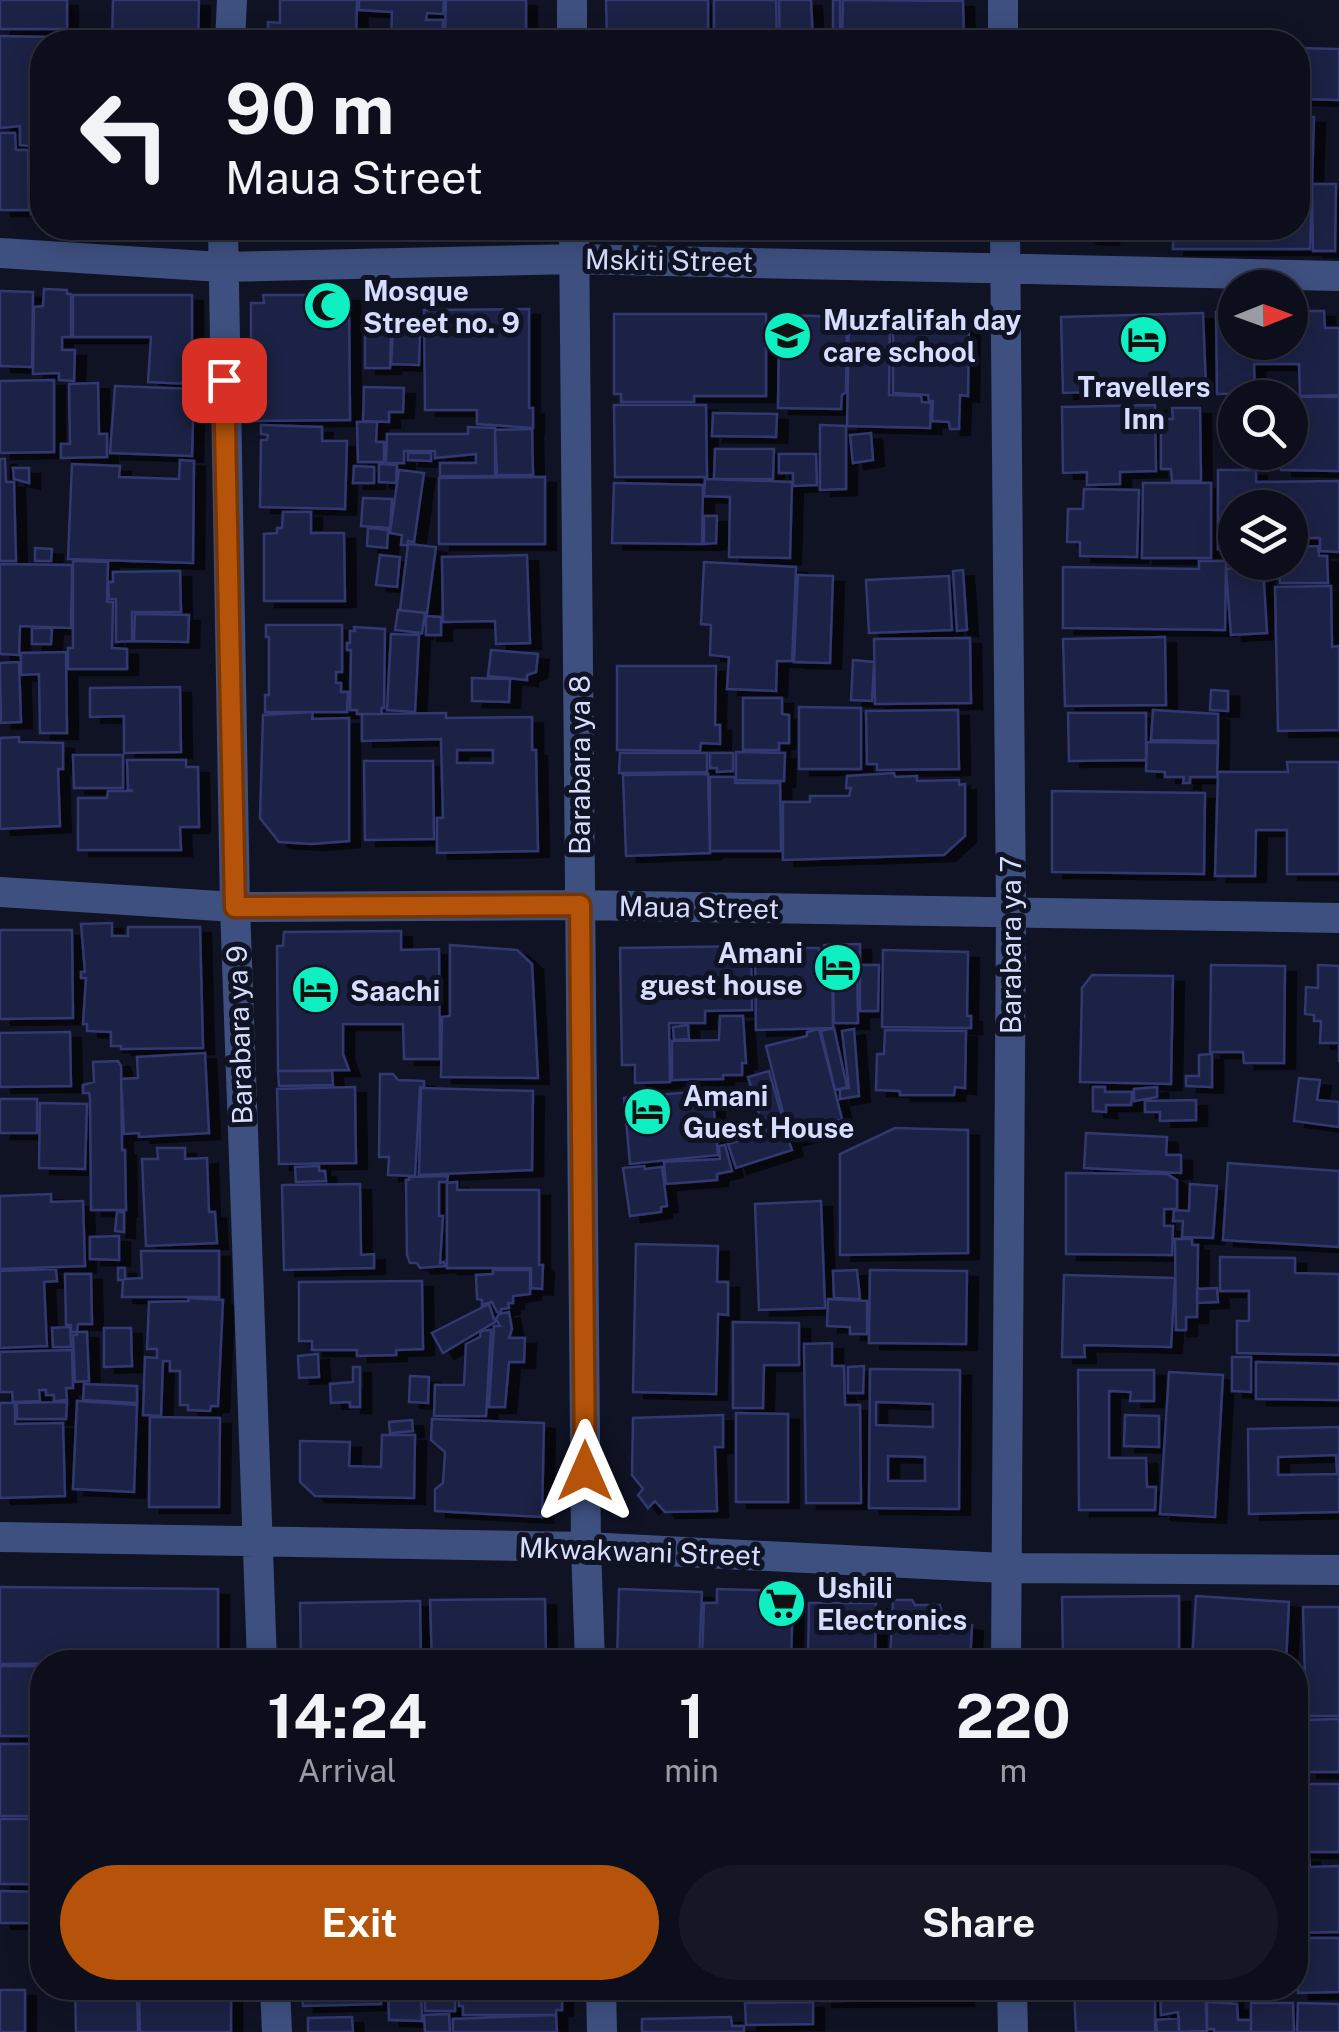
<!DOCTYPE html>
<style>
:root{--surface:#0c0e1b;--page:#151724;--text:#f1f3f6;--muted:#9a9ca3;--line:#2c2e3a;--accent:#b45309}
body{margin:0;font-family:"Public Sans",sans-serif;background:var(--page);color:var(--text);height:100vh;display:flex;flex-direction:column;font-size:38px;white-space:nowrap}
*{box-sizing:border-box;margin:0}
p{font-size:32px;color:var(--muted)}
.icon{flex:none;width:55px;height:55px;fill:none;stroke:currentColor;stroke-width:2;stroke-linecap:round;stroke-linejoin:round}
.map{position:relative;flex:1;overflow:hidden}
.sheet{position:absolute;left:30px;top:1650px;width:1278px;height:350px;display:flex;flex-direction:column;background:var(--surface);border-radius:40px;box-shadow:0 5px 25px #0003,0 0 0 2px var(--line)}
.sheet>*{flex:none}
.hud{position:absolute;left:30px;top:30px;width:1280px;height:210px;border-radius:40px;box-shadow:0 5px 25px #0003,0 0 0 2px var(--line);background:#0c0e1b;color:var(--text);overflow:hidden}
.needle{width:65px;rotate:89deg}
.controls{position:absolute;left:1218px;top:270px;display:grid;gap:20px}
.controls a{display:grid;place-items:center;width:90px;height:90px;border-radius:50%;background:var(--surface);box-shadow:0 5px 25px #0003,0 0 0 2px var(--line);font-size:50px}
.pin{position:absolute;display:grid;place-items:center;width:85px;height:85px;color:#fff;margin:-42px;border-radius:20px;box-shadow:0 5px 15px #0006}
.me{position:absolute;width:110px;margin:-55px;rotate:0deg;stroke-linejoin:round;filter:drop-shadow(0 0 8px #0008)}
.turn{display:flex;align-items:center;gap:35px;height:210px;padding:0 30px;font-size:45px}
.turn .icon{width:130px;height:130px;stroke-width:2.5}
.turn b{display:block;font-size:70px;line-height:85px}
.eta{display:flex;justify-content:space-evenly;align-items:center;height:170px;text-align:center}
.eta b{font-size:60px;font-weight:700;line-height:70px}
.button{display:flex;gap:20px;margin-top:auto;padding:20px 30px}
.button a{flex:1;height:115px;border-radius:60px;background:var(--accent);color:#fff;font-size:40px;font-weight:700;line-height:115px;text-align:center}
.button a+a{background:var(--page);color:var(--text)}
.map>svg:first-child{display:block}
.building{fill:#1d2144;stroke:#31386f;stroke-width:2.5;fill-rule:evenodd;filter:url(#shadow)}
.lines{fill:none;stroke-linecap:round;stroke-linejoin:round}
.minor{stroke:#3e5080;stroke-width:30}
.route-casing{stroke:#753606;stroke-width:25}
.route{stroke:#b45309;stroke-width:18}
.labels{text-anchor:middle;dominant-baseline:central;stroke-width:10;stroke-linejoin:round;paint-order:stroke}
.street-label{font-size:28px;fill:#d6ddfd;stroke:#101324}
.poi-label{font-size:28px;font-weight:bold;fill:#d6ddfd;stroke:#101324;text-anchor:start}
</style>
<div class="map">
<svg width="1339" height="2032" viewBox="0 0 1339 2032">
<defs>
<filter id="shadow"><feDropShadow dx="11" dy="6" stdDeviation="0" flood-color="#0009"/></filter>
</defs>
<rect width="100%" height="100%" fill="#101324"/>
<path class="building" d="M0,0h67v29h-67z
M113,0h86l-1,42h-86z
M280,0h77l-1,42h-88v-20l12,1z
M359,0h85l-1,14 -16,-1 -1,7h17l-1,22h-51l1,-30 -33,-2z
M446,0h80v42h-81z
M606,0h102v42h-101z
M714,0h62l1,42h-63z
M779,0h32l2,42h-33z
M833,0h7v37h-7z
M843,0l120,1 1,41h-122z
M0,36l48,1v5h-6v88h-11l-1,16 -10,-1v-19l-20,2z
M1298,48l41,1v51l-41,-1z
M1298,117h16l-4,132h-137v-21h125v-62h2z
M33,131h9v83h-11z
M0,133h15l1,17h12l1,60h-29z
M1312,184h24l-1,67h-22z
M734,228h96v5h-71l-1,-3h-24z
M1075,228h34l-1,11 -21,-1z
M1111,228h51v5l-52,1z
M44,289l23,1v4h4v43h-9v13h13l-1,31 -15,-1v-7l-26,1 1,-67 9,-1z
M0,291l33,1 -1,75 -32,-1z
M73,295h119v89l-44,-2 3,-45h-78z
M263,295h86l1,125 -99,1v-118h13z
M529,309v99h4v20l-56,-4v-14h-52l-1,-100z
M1290,311h34l1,17h14v67l-39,1 -1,-32h-45l1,29 -38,1 -1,-82h19v30h55z
M1203,313l3,75 -143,5 -2,-76z
M614,314h152v82h-72v6h-73v-8h-7z
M784,315l63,2 -1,75 -4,3 -1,14 -63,-1 1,-72h5z
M893,317l76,2 -1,77 -8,-1 -1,34h-9l-1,-7 -17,-1 1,-20h-4l-1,-6 -35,-2z
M849,322h41l-1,73 32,1 1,6 9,1 -1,25 -83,-2z
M365,329l26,1 -1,38h-25z
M393,333l27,1 -1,31 -28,-1z
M54,380v72l-54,1v-72z
M98,383l1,51h8v23l-46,1v-14h9l-1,-60z
M115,386l79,3 -2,67 -82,-3z
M364,387l40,1 -1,24h-14v10l-26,-1z
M1258,396l81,1v74l-58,-1v-18h9v-54z
M614,405h92l1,72h-92z
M1155,405l1,66 -36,1v12l-33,1v-13l-24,1 -1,-66z
M1172,408h28l1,73h-29l-1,-12h-10v-50h12z
M713,413l64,1 -1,23 -64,-1z
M357,422h20l-1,20h8v20h-26z
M261,425l61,2v14h25l-2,68 -85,-2 1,-67h6l1,-5 -7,-1z
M820,425l26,1v63l-26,1z
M468,427l27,1v48h-55v-13h36v-9l-41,4v-7h-31v12h-18l1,-29h81z
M532,429l1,46h-36l-2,-45z
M871,433l2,27 -20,3 -3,-28z
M715,449h59l-1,30h-59z
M408,453h23v8l-23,-1z
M779,454h37l1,31 -24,1v-13h-14z
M0,459h5l1,23h8l2,79h-16z
M180,460l14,1 -1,102 -125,-4 4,-95 48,2 -1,11 60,2z
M379,464l18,1 -1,18 -17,-1z
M354,466l20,1v16h-21z
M13,468h16v15l-15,-4z
M399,470l25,3 -10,69 -6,-1 -1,4h-6l1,-10 -12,-2z
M1218,470h38v12l83,-1v71l-19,-1v-13h-30v-30h-55v41h-17z
M545,477v67h-106v-66z
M705,479l87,3 -2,76 -61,-1 1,-60 -26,-1z
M614,483l89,2 -1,59 -90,-1z
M1143,483h68v75h-69z
M1084,489l55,1 -2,67 -57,-1v-14h-13l1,-33h15z
M363,498l29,1 -2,29 -29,-2z
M283,512h28v21h33l1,68h-81v-67l13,-1v-5h5z
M704,516h13l-1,27 -12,1z
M368,528l20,2 -1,18 -20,-2z
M408,544l28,3 -9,66 -27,-3z
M1318,546l1,10h8l1,27h-48l-1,-21h11v-15z
M35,548l17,1 -1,12h-16z
M380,555l20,2 -3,30 -21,-2z
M527,555l3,88 -34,1 -1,-23 -52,1 -1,-65z
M73,561l35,1 -1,40h6l-1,46 15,1v20h-59v-21h5z
M1199,561h27l-1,69 -162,-2v-61l136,2z
M704,562l92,5 -4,94h-15l-1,30 -49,-2 2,-32 -19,-2 1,-30 -10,-1z
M0,564l72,1 -1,63 -51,-2 -1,29 -19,-1z
M1263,566l4,67 -36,2 -5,-66z
M963,570l4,60 -10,1 -4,-60z
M180,571l1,41h-49v29l-16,1v-43h-7l-1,-17h5v-10z
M798,575l35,1 -3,87 -36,-1z
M949,576l3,54 -83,3 -3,-53z
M1331,586l1,61 7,-1v84l-61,1 -3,-144z
M398,610l27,3 -3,20 -27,-3z
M135,614l54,1 -1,27 -54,-1z
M426,616l15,1v18h-15z
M266,625h76v47h-6v11h5v9h7l-1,20h-82v-17h4v-58h-3z
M354,627l31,2 -1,79h-3l1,6h-25v-4h-7l1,-60h-4v-7h3v-12h5z
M32,628h20l-1,16h-19z
M391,634l28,1 -4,77 -28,-2z
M1165,637l1,68 -101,1 -2,-67z
M970,638l1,65 -96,1 -1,-65z
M491,650l47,4 -2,18 -9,3v5l-39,-4z
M66,652l1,81h-27l-1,-59 -18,1v-22z
M853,660l21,2 -2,39 -21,-1z
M19,662l2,60 -20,1 -1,-60z
M617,666h99l-1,59h5v19l-19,-1 -1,8 -83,-1z
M472,678l38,1 -1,23 -37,-1z
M180,687l1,65 -57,1v-37l-34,1v-29z
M1211,690l17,1v20l-18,-1z
M743,698h39v16l7,1v28h-10v7h-36z
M799,707l62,1v61h-62z
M958,710l1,59 -82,1v-6h-10l-1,-53z
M1153,710l65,4v27l-67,-1z
M313,712l-1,7 37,-1v123l-37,3 -33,-2 -19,-24 3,-103z
M446,713v5l86,-1v33h4l2,101 -101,2v-35h6l-2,-79 -79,2v-27zM457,750h36v13h-36z
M1068,713h78v47l-77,1z
M19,737v5l44,1v26h-5l2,57 -60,3v-91z
M1147,742l71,1 -1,34h-27v6h-7l1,-6h-19v-5l-19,-1z
M736,752l49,1 -1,28 -48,-1z
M620,753h87v19l-88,1z
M710,753h23v18l-16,1v-4h-7z
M73,755h50v33h-49z
M127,760h59v7h12l1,60h-19l1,23h-103v-52h29l1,-7h25l-5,-2z
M364,761h69l1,78 -69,1z
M1287,762h52v112h-52v-44h-31l-1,46h-40l3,-104h70z
M894,773l1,4 22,-1v5l42,-1v5l6,-1v52l-21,19 -161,5v-58h27v-6h39l2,-8h-5l1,-12z
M708,774l2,79 -84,3 -3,-81z
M710,777h25v6h45l1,68h-71z
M1052,791l153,2 -1,81 -152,-2z
M112,923v13h16v-9h72l3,121 -82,1v-3h-10v-14l-24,-1v-7h-4l3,-46h-5v-6h4l-4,-48z
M0,930h72l1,88 -73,1z
M401,931v19l38,-1 1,110h-36l-1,-35h-60v30l6,16 -71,1 -1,-125h6l1,-14z
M860,944v18l-25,1 -1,-5h-10v-13z
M450,945l67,5 15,14 6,114 -97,-1 1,-60 8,-1z
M751,946l1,64 -47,1v12h-36l1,59 -35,1v-18h-13l-2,-117z
M755,948h64v12h13l1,68 -77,2z
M883,950l85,2 -1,64h4v12l-89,-1z
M857,965l1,58h-24l-1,-57z
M860,965h19l-1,46h-18z
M1211,965l74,1 -1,97h-40l-1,-11h-33z
M1318,965l21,1v96v-19h-19l1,-22h-7v-6l-9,-1 1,-27 12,1z
M1092,975l81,1 -2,108 -91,-2 2,-94z
M720,1016h23l3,47h-4v12h-19v4l-51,1v-39l47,-1z
M688,1025l1,14 -15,1 -1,-13z
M834,1028l13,59 -12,3 -14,-59z
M819,1029l23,90 -20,5 1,7 -33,9 -24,-94 41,-10v-4z
M854,1029l5,67 -19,3v-10l9,-1 -7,-57z
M885,1030l81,1 -1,57 -10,-1 -1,8h-54v-4l-24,-1 1,-36h7z
M70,1032l1,54 -71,1v-54z
M205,1053l4,80 -70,4v-4l-15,1 -3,-55 17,-1 -1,-21z
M1212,1054v33l-26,-1v-10h13v-21z
M118,1061l3,5 1,84h3l1,60h-35l-1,-112 -1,-5h-6v-8l11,-3 -1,-20z
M278,1071h54l1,14 -54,1z
M769,1071l15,53 -20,6 -16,-53z
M380,1074h13l5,6 26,1v6h-4l-5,89 -27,-1 1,-18h-10z
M1299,1078l21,2 -3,20 22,2v25l-45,-6z
M355,1087l1,76 -77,1 -2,-75z
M1093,1087h12v5h27l-1,13h-25v7l-13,-1z
M1157,1087v10l-23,4v-12z
M421,1088l112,3 -1,79 -113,5z
M712,1090l6,65 -88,9 -6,-66z
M0,1099h37v34h-37z
M1196,1100v20l-36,1v-9h-15v-11z
M40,1103l47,1 -2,65 -46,-1z
M784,1127l8,23 -56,18 -8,-24z
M895,1128l73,2v123l-128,2v-101z
M1086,1133l81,4 -1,18h15v18l-97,-5z
M725,1145l7,26 -15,3v6l-51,4 -2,-22 56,-3 -1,-13z
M157,1148h28v11l22,-1 2,54h6l2,31 -71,3 -4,-87h16z
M1228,1163l111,8v76l-116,-7z
M319,1166v5h6l1,10 -30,1 -1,-15z
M644,1166l1,3 17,-2 5,39 -6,1v5l-31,4 -7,-48z
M1066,1173l101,1 10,6v29h-13v17h9l-1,29 -106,-1z
M448,1176l-1,6h-8v34h4l-3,47 4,-1 1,4 -25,2 -3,-5h-7l-3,-8 -1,-75h3v-3z
M457,1182v8h82v75h4l-1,24 -11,-1v-20h-84v-85z
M360,1184l1,71 13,-1v14l-90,2 -2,-85z
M1190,1184l27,2 -4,52 -31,-1 1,-16h-10l1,-11 15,1z
M51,1194v8l32,-1 2,65 -85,3v-73z
M821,1201l4,107 -66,2 -4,-106z
M117,1212h7v20l-9,-1z
M119,1236v24l-29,-1v-22z
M1175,1239h17v6h6l-1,72h-11v13h-10z
M636,1244l82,2 -1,36h11v33l-10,-1 -2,80 -83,-2z
M141,1251h78v46h-97l1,-17h-5v-12h7v11l17,-1z
M1220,1257l75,1v15l44,1v81l-102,-2v-32h12v-30h-29z
M56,1269l1,12 -13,1 3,64 -47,2v-77z
M493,1270h37v24l-17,2v7h-5l1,5 -8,1v4l-4,-1 -5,-10 -10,3v-5l-5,-1 -1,-24 17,-1z
M857,1270l3,29 -26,-1 -1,-27z
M870,1270l97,1 -1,73 -97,-1z
M65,1274h26l1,50h-14l-1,8h-6v-7h-5z
M1064,1275l111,3 -4,69 -87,-2 1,12h-23z
M422,1281l1,68 -27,1v5l-39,1v-6h-45v-9h-13v-59z
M1217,1288l1,14 -21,1v-14z
M188,1298l35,2 -5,106h-7l-1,5 -22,-1v-5h-8v-34h-10v-10h-7l-2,55 -18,-1 2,-58 12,1v-9h-10l2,-47 40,-1z
M828,1299l39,2v33h-17v-7l-23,-1z
M489,1304l6,18 -52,31 -11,-20z
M509,1312l3,17 -3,9h16l-1,24h-15l-4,45h-16l5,-81h6l-4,-7 3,-5z
M733,1322l66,1v42h-35l-1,43h-30z
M70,1327l1,20h-18l-1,-19z
M104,1328h27l1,38 -28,1z
M491,1330l-5,86h-52l1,-31h29l2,-41 14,-7 1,-6z
M77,1332h10l2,49 -14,1 -2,-47h4z
M832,1343v23h12l1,39h15l1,98h-55l-2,-159z
M72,1350l1,38h-7l1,12 -13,1v-6h-8v-5h-7l1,11 -27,1 -1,-10h-12v-40z
M318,1354l1,23 -20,1 -1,-22z
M1232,1357h19v35l-19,-1z
M1256,1362l83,2v36l-83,-1z
M864,1366l-1,27h-15v-26z
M353,1367h7v40h-10v-5l-19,1 -1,-19 23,-2z
M870,1369l90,1 -1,139 -90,-1zM876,1402l57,2v23l-57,-2zM888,1456l37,1v24h-37z
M1078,1370h76v31h-24l1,-9 -22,-1v67h37l1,29h9l-1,23h-76z
M1169,1372l54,3 -8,142 -55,-3z
M410,1376l19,1 -1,26 -19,-1z
M84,1384l53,2v17l-54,-3z
M77,1401l60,4 -3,87 -61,-3z
M67,1402l-1,17h-49v-16z
M0,1403h15v21l48,-1 2,73 -65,2z
M736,1413l52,1v88h-52z
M723,1415v32h-8l2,64 -52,1 -10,-11 -7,7 -10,-13 5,-6 -11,-14 1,-57z
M1125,1415l34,1v31l-35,-1z
M150,1417l70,1 -1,89h-70z
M432,1419l112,4 -2,94 -107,-6v-22l8,-6 2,-31 -14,-12z
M412,1420l1,11 -23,2 -1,-11z
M1339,1427v85l-90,2 -1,-85zM1336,1455l1,19 -59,1v-18z
M382,1435h33l-1,63 -99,-2 -15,-14v-41l50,1 -1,24 32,1z
M0,1587l218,2v73l-218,2z
M619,1589l83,3 -3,70h-82z
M717,1589l76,2 -2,71h-89l2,-59h13z
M1179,1596v66h-116l-1,-65z
M1196,1596l93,6 -3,60h-94z
M545,1599l1,63h-114l-2,-62z
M893,1600h19l3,5h25l2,8 11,1 10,10 9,1 -2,37h-80z
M420,1601l1,61h-120l-1,-59z
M809,1603h67l-1,59h-67z
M1303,1607h36v109h-33z
M0,1666h42v70h-42z
M1295,1714h8l1,25h-9z
M1339,1719v53h-33l-1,-52z
M0,1744h42v72h-42z
M1295,1784h44v68h-44z
M0,1819h42v65h-42z
M1295,1856h14l1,11 29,-1v66l-44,1z
M0,1891l42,1v31h-42z
M1297,1938h42v54l-41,1z
M75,1988h62l1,44h-62z
M139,1988h92v44h-91z
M302,1988h78l1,16 -78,2z
M388,1988h33l1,33 -33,-1z
M425,1988h30v23h-30z
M459,1988h103v22h-6v5h-93v-9h-4z
M641,1988h142v4l-142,3z
M821,1988h142v12l-142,1z
M1074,1988h81v44h-79z
M1160,1988h45l2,43 -28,1 -1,-20 -17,3z
M1208,1988h24v13h-24z
M0,1990h25v42h-25z
M813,2002v22l-67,1 -1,-22z
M1207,2002l30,2 1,16h13v12h-37v-3h-7z
M1251,2003h42l1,29h-43z
M1298,2003l41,1v28h-42z
M449,2014l1,18h-25l-1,-17z
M556,2015l1,17h-104v-13z
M352,2017l1,15h-45v-14z
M731,2017l1,9h12v6h-102v-13z
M1179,2018v14h-22l-1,-12z"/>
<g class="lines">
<path class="minor" d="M572,0v42
M1003,0v42
M230,42l2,-42
M223,228l12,679 27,755
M574,228l12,1319 4,115
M1005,228l6,683 -5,751
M0,253l221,14 354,-8 764,17
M0,892l235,15 345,-2 759,13
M0,1537l586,10 418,21 335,2
M275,1988l2,44
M601,1988l1,44
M1012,1988l1,44"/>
</g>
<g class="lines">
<defs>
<path id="route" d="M224,380l11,527 345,-2 5,566"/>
</defs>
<use href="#route" class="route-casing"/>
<use href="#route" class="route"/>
</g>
<defs>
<symbol id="mosque-disc" viewBox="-11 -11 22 22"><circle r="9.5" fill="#0ef0c1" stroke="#101324"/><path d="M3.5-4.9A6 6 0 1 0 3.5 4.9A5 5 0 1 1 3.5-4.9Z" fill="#111"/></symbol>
<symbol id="school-disc" viewBox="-11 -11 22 22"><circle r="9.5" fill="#0ef0c1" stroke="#101324"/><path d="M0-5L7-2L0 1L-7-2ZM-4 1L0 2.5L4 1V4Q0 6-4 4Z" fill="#111"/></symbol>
<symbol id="hotel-disc" viewBox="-11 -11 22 22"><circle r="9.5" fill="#0ef0c1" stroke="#101324"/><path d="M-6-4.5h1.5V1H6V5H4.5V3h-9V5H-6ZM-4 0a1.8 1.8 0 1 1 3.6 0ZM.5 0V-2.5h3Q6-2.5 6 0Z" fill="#111"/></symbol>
<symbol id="supermarket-disc" viewBox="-11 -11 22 22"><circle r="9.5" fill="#0ef0c1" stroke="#101324"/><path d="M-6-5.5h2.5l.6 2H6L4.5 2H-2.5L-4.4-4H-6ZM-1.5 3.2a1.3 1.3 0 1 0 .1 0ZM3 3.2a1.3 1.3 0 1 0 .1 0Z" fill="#111"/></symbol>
</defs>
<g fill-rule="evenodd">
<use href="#mosque-disc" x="300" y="278" width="55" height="55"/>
<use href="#school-disc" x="760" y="308" width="55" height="55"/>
<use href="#hotel-disc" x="1116" y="312" width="55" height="55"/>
<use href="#hotel-disc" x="810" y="940" width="55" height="55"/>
<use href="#hotel-disc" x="288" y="962" width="55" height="55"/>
<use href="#hotel-disc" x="620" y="1084" width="55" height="55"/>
<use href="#supermarket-disc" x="754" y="1576" width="55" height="55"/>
</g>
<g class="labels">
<g class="street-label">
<text transform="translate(669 260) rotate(1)">Mskiti Street</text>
<text transform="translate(579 765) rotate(-90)">Barabara ya 8</text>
<text transform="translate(699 907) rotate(1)">Maua Street</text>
<text transform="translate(1010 945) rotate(-90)">Barabara ya 7</text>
<text transform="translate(239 1035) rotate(-92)">Barabara ya 9</text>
<text transform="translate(640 1551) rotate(2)">Mkwakwani Street</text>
</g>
<g class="poi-label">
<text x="363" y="290">Mosque<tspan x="363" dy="32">Street no. 9</tspan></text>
<text x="823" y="319">Muzfalifah day<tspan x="823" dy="32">care school</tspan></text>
<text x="1144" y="386" text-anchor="middle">Travellers<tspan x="1144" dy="32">Inn</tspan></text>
<text x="803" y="952" text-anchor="end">Amani<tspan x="803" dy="32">guest house</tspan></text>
<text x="350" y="990">Saachi</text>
<text x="683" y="1095">Amani<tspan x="683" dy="32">Guest House</tspan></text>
<text x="817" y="1587">Ushili<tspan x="817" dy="32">Electronics</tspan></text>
</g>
</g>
</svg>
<div class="controls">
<a><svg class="needle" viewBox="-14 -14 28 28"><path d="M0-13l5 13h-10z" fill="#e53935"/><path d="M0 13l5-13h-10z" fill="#9a9ca3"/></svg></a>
<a><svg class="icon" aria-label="search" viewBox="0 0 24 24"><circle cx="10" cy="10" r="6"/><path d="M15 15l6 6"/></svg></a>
<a><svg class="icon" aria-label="layers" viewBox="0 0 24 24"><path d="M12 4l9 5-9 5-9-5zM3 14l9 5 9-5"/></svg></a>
</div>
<div class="pin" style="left:224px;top:380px;background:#d93025"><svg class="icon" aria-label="arrive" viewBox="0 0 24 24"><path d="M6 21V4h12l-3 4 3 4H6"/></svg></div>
<svg class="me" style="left:585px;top:1471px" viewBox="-20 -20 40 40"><path d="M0-17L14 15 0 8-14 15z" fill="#b45309" stroke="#fff" stroke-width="4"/></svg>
<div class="hud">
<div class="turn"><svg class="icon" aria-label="left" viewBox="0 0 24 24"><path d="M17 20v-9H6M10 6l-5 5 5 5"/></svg><div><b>90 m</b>Maua Street</div></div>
</div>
<section class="sheet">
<div class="eta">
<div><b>14:24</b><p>Arrival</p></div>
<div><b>1</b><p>min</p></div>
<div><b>220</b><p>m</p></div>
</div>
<div class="button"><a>Exit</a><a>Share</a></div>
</section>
</div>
